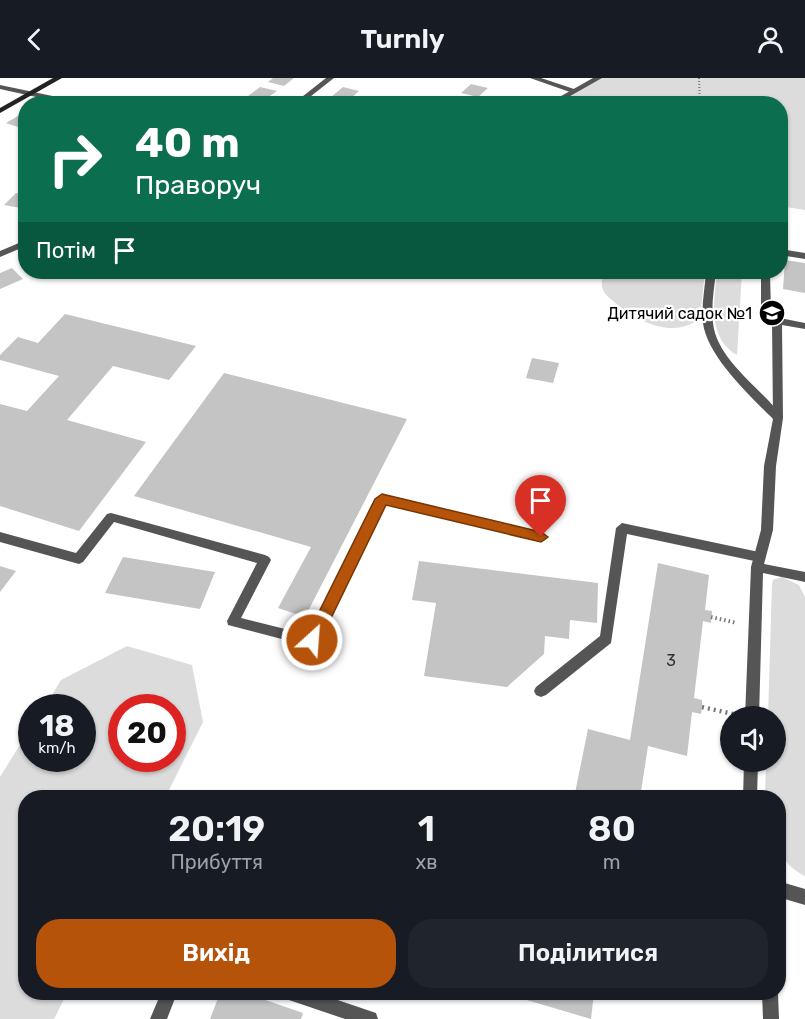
<!DOCTYPE html>
<html lang="uk">
<meta charset="utf-8">
<style>
:root{--surface:#171b24;--page:#20242c;--text:#f1f3f6;--muted:#9ea1a6;--accent:#b45309}
body{margin:0;font-family:Rubik,sans-serif;background:var(--page);color:var(--text);height:100vh;display:flex;flex-direction:column;font-size:22px;white-space:nowrap}
*{box-sizing:border-box;margin:0}
p{font-size:20px;color:var(--muted)}
.icon{flex:none;width:33px;height:33px;fill:none;stroke:currentColor;stroke-width:2;stroke-linecap:round;stroke-linejoin:round}
.map{position:relative;flex:1;overflow:hidden}
.details{position:absolute;left:18px;top:712px;width:768px;height:210px;display:flex;flex-direction:column;background:var(--surface);border-radius:24px;box-shadow:0 2px 4px #0004}
.details>*{flex:none}
.hud{position:absolute;left:18px;top:18px;width:770px;height:183px;border-radius:24px;box-shadow:0 2px 4px #0004;background:#0b6e4f;color:#fff;overflow:hidden}
.controls{position:absolute;left:720px;top:628px;display:grid;gap:12px}
.controls a{display:grid;place-items:center;width:66px;height:66px;border-radius:50%;background:var(--surface);box-shadow:0 2px 4px #0004;font-size:30px}
.speed{position:absolute;left:18px;top:616px;display:flex;gap:12px;font-size:30px;font-weight:700;text-align:center}
.speed>*{display:grid;place-content:center;width:78px;height:78px;border-radius:50%;background:var(--surface);box-shadow:0 2px 4px #0004;line-height:1}
.speed small{font-size:15px;font-weight:400}
.speed .limit{border:9px solid #d22;background:#fff;color:#111}
.pin{position:absolute;display:grid;place-items:center;width:51px;height:51px;color:#fff;margin:-62px -26px;border-radius:50% 50% 50% 0;rotate:-45deg;box-shadow:0 0 6px #0007}
.pin .icon{rotate:45deg}
.me{position:absolute;width:66px;margin:-33px;rotate:26deg;stroke-linejoin:round;filter:drop-shadow(0 0 4px #0008)}
.turn{display:flex;align-items:center;gap:21px;height:126px;padding:0 18px;font-size:27px}
.turn .icon{width:78px;height:78px;stroke-width:2.5}
.turn b{display:block;font-size:42px;line-height:51px}
.then{display:flex;align-items:center;height:57px;padding:0 18px;background:#0003;gap:12px;font-size:22px}
.eta{display:flex;justify-content:space-evenly;align-items:center;height:102px;text-align:center}
.eta b{font-size:36px;font-weight:600;line-height:42px}
.primary-button{display:flex;gap:12px;margin-top:auto;padding:12px 18px}
.primary-button a{flex:1;height:69px;border-radius:24px;background:var(--accent);color:#fff;font-size:24px;font-weight:600;line-height:69px;text-align:center}
.primary-button a+a{background:var(--page);color:var(--text)}
header{display:flex;justify-content:space-between;align-items:center;height:78px;padding:0 18px;background:var(--surface);font-size:27px;font-weight:600}
.map>svg:first-child{display:block}
.green{fill:#dcdcdc;fill-rule:evenodd}
.building{fill:#c4c4c4}
.lines{fill:none;stroke-linecap:round;stroke-linejoin:round}
.path-far2{stroke:#777;stroke-width:2;stroke-dasharray:1 2;stroke-linecap:butt}
.path-far1{stroke:#777;stroke-width:4;stroke-dasharray:1.5 3;stroke-linecap:butt}
.path{stroke:#777;stroke-width:4.5;stroke-dasharray:2 4;stroke-linecap:butt}
.lane{fill:#555;fill-rule:evenodd}
.street{fill:#555;fill-rule:evenodd}
.secondary{fill:#222;fill-rule:evenodd}
.route{fill:#b45309;stroke:#753606;stroke-width:1.5}
.labels{text-anchor:middle;dominant-baseline:central;stroke-width:4.5;stroke-linejoin:round;paint-order:stroke}
.far-poi-label{font-size:16px;fill:#000;stroke:#fff;text-anchor:end}
.number-label{font-size:16px;fill:#313131}
</style>
<header><svg class="icon" aria-label="back" viewBox="0 0 24 24"><path d="M15 5l-7 7 7 7"/></svg>Turnly<svg class="icon" aria-label="person" viewBox="0 0 24 24"><circle cx="12" cy="8" r="4"/><path d="M4 21q1-7 8-7t8 7"/></svg></header>
<div class="map">
<svg width="805" height="941" viewBox="0 0 805 941">
<rect width="100%" height="100%" fill="#fff"/>
<path class="green" d="M598,0h207v132l-25,-4v-102h-230z
M604,194h101l-5,46c-25,21 -59,5 -81,-12 -5,-5 -13,-9 -16,-16 -3,-6 0,-13 1,-18z
M717,194h25l-5,83c-30,-18 -23,-53 -20,-83z
M782,499l17,8 6,12v279c-35,-18 -27,-44 -27,-78h-13l1,-36h10v-45h-8l4,-133 1,-4z
M127,568l65,19 11,57 -38,76h-139v195h41l-13,26h-54v-242l31,-50 1,32h50v-51h-38l17,-28zM122,630h50v51h-50z"/>
<path class="building" d="M273,0h21l-10,8 -16,-4z
M471,6l17,4 -10,9 -17,-4z
M260,9l17,4 -13,9 -16,-4z
M343,9l16,4 -11,10 -17,-4z
M23,35l3,1v11l-5,3 -15,-5z
M16,115l10,2v14l-22,-4z
M785,182l20,3v30l-22,-4z
M12,190l11,11 -23,10v-16z
M65,236l131,32 -27,34 -56,-14 -46,54 79,22 -67,89 -79,-25v-102l27,7 32,-35 -59,-16v-5l18,-18 20,6z
M532,280l27,5 -6,20 -27,-5z
M224,295l183,46 -102,198 -27,-9 33,-61 -177,-51z
M123,479l92,15 -15,37 -95,-16z
M419,483l179,22 -1,40 -27,-3 -1,19 -24,-3 -1,18 -37,33 -83,-11 12,-73 -24,-3z
M658,485l51,12 -4,35 7,1 -1,12 -8,-2 -9,77 8,2v7l-1,7 -9,-2 -5,44 -39,-10 -8,52h-66l14,-69 42,11z
M0,488l16,5 -16,21z
M220,915h25l58,20 -2,6h-91z
M506,915h88l-3,26 -85,-25z"/>
<g class="lines">
<path class="path-far2" d="M699,0l1,26"/>
<path class="path-far1" d="M711,539l26,6"/>
<path class="path" d="M702,629l31,7"/>
<path class="lane" d="M593,0h9l-46,26h-9z
M780,171l25,4v6l-25,-4z
M761,194h9l1,41 9,5 25,5v6l-23,-4 1,93 -5,4 -5,-4 -1,-96 -11,-8z
M382,417l159,37 4,2 2,3 -2,3 -4,2 -156,-38 -68,141 -5,2 -84,-22 -1,-4 30,-58 -143,-41 -31,40 -4,2 -79,-22v-10l76,21 31,-39 4,-1 154,42 4,2 2,3 -30,58 68,17 67,-136z
M622,445l137,29 4,2 2,3 -2,3 -4,2 -132,-28 -16,109 -65,52 -5,2 -5,-2 -2,-4 2,-4 64,-51 16,-108z
M161,915h16l-10,26h-17z
M284,915h33l59,20 2,6h-33l-59,-20z"/>
<path class="street" d="M326,0h8l-33,26h-8z
M530,0h11l36,12 -7,2z
M0,7l81,17 3,2h-16l-68,-15z
M26,162v6l-26,11v-6z
M706,194h10c-2,17 -5,34 -3,51 4,38 50,66 70,95l-7,48 -3,64 -9,34 41,8v10l-42,-9 -4,144h-14l6,-150 10,-37 3,-64 9,-47c-23,-23 -66,-63 -70,-96 -2,-17 2,-35 3,-51z
M744,684h14l-1,36h-14z
M778,803l27,8v16l-27,-8z
M762,915h16l1,26h-16z"/>
<path class="secondary" d="M53,0h9l-62,35v-5z"/>
</g>
<path class="route" d="M382,416l159,38 7,5 -7,5 -155,-37 -68,140 -6,2 -5,-2 -2,-5 2,-4 68,-137z"/>
<defs>
<symbol id="school-disc" viewBox="-11 -11 22 22"><circle r="9.5" fill="#000" stroke="#fff"/><path d="M0-5L7-2L0 1L-7-2ZM-4 1L0 2.5L4 1V4Q0 6-4 4Z" fill="#fff"/></symbol>
</defs>
<g fill-rule="evenodd">
<use href="#school-disc" x="757" y="220" width="30" height="30"/>
</g>
<g class="labels">
<g class="far-poi-label">
<text x="752" y="235">Дитячий садок №1</text>
</g>
<g class="number-label">
<text x="671" y="582">3</text>
</g>
</g>
</svg>
<div class="controls">
<a><svg class="icon" aria-label="sound" viewBox="0 0 24 24"><path d="M4 9h4l5-4v14l-5-4H4zM17 9q2 3 0 6"/></svg></a>
</div>
<div class="speed"><div>18<small>km/h</small></div><div class="limit">20</div></div>
<div class="pin" style="left:541px;top:459px;background:#d93025"><svg class="icon" aria-label="arrive" viewBox="0 0 24 24"><path d="M6 21V4h12l-3 4 3 4H6"/></svg></div>
<svg class="me" style="left:312px;top:562px" viewBox="-20 -20 40 40"><circle r="17" fill="#b45309" stroke="#fff" stroke-width="3"/><path d="M0-11L8 9 0 5-8 9z" fill="#fff"/></svg>
<div class="hud">
<div class="turn"><svg class="icon" aria-label="right" viewBox="0 0 24 24"><path d="M7 20v-9h11M14 6l5 5-5 5"/></svg><div><b>40 m</b>Праворуч</div></div>
<div class="then">Потім<svg class="icon" aria-label="arrive" viewBox="0 0 24 24"><path d="M6 21V4h12l-3 4 3 4H6"/></svg></div>
</div>
<section class="details">
<div class="eta">
<div><b>20:19</b><p>Прибуття</p></div>
<div><b>1</b><p>хв</p></div>
<div><b>80</b><p>m</p></div>
</div>
<div class="primary-button"><a>Вихід</a><a>Поділитися</a></div>
</section>
</div>
